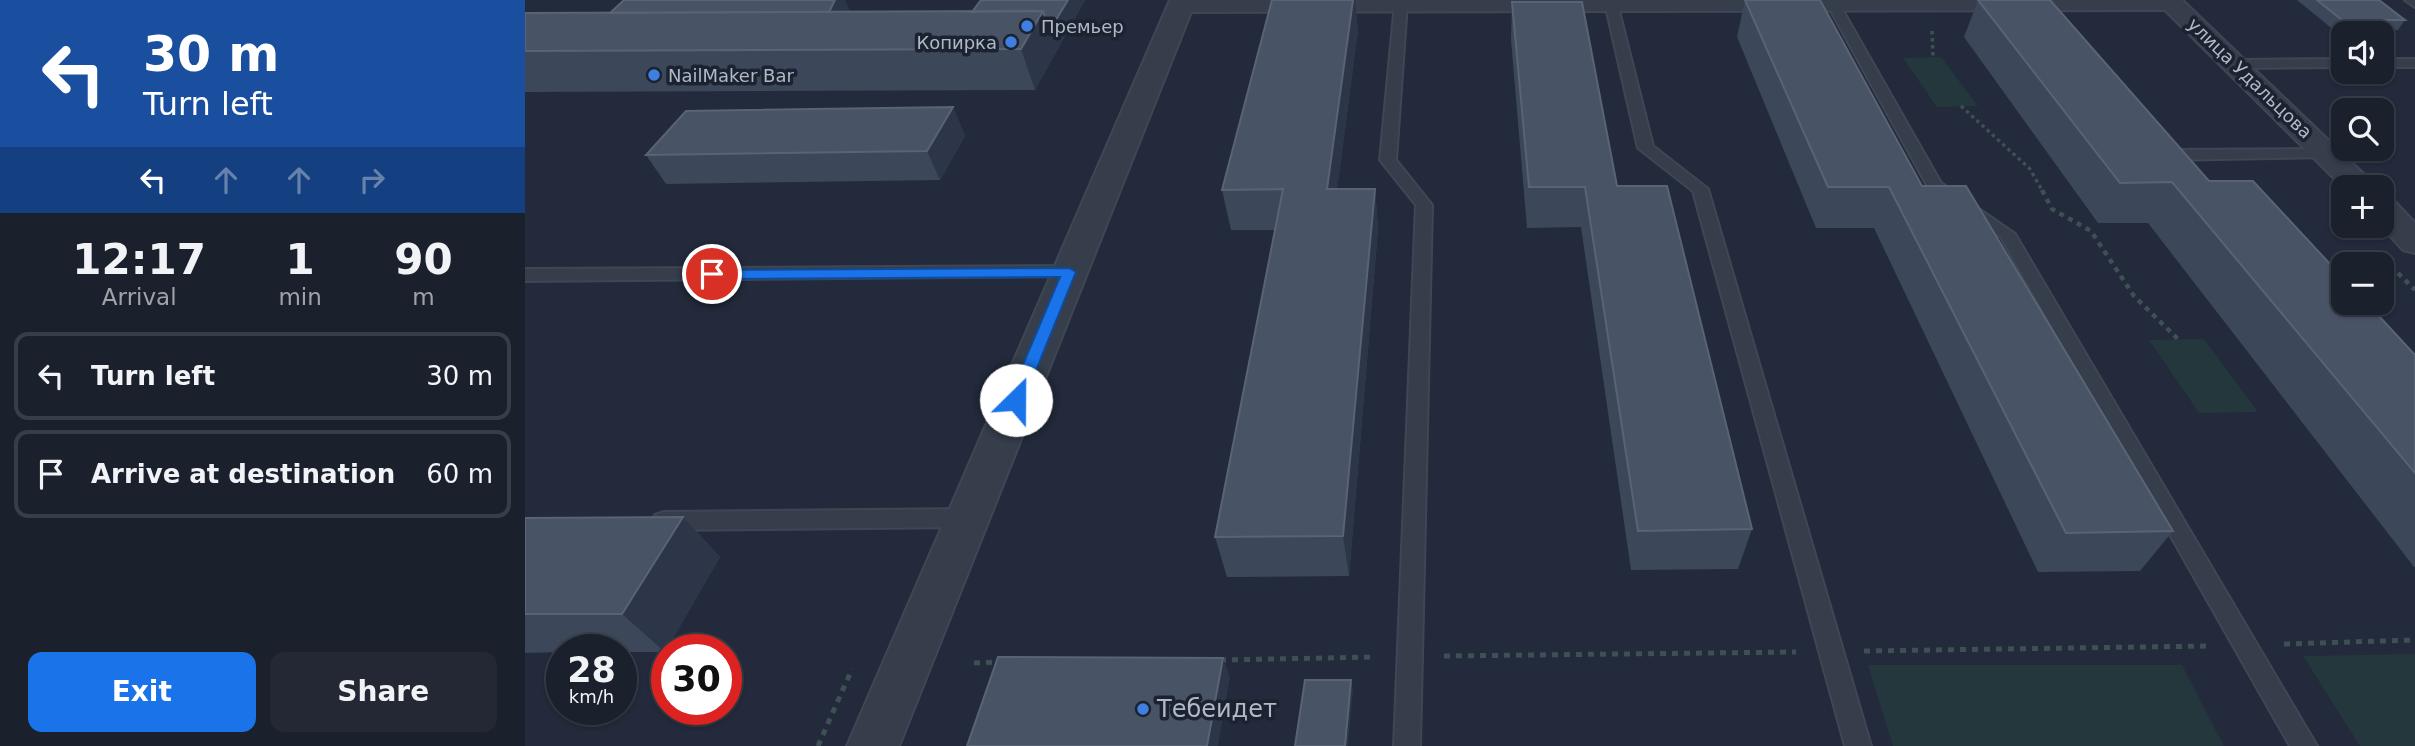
<!DOCTYPE html>
<meta charset="utf-8">
<style>
:root{--surface:#1a202c;--page:#232834;--text:#f1f3f6;--muted:#9fa3a9;--line:#383e48;--accent:#1a73e8}
body{margin:0;font-family:"DejaVu Sans",sans-serif;background:var(--page);color:var(--text);height:100vh;display:flex;flex-direction:column;font-size:26px;white-space:nowrap}
*{box-sizing:border-box;margin:0}
p{font-size:23px;color:var(--muted)}
.icon{flex:none;width:38px;height:38px;fill:none;stroke:currentColor;stroke-width:2;stroke-linecap:round;stroke-linejoin:round}
.map{position:relative;flex:1;overflow:hidden}
.details{display:flex;flex-direction:column;background:var(--surface);width:525px}
.details>*{flex:none}
.hud{background:#1a4fa0;color:#fff;overflow:hidden}
.tools{position:absolute;left:1806px;top:21px;display:grid;gap:14px}
.tools a{display:grid;place-items:center;width:63px;height:63px;border-radius:14px;background:var(--surface);box-shadow:0 2px 5px #0004,0 0 0 2px var(--line);font-size:35px}
.speed{position:absolute;left:21px;top:634px;display:flex;gap:14px;font-size:35px;font-weight:700;text-align:center}
.speed>*{display:grid;place-content:center;width:91px;height:91px;border-radius:50%;background:var(--surface);box-shadow:0 2px 5px #0004,0 0 0 2px var(--line);line-height:1}
.speed small{font-size:18px;font-weight:400}
.speed .limit{border:10px solid #d22;background:#fff;color:#111}
.pin{position:absolute;display:grid;place-items:center;width:60px;height:60px;color:#fff;margin:-30px;border:4px solid #fff;border-radius:50%;box-shadow:0 2px 7px #0007}
.me{position:absolute;width:77px;margin:-38px;rotate:23deg;stroke-linejoin:round;filter:drop-shadow(0 0 5px #0008)}
.turn{display:flex;align-items:center;gap:24px;height:147px;padding:0 28px;font-size:32px}
.turn .icon{width:91px;height:91px;stroke-width:2.5}
.turn b{display:block;font-size:49px;line-height:60px}
.lanes{display:flex;align-items:center;height:66px;padding:0 28px;background:#0003;justify-content:center;gap:35px;direction:ltr}
.lanes .off{opacity:.35}
.eta{display:flex;justify-content:space-evenly;align-items:center;height:119px;text-align:center}
.eta b{font-size:42px;font-weight:600;line-height:49px}
.button{display:flex;gap:14px;margin-top:auto;padding:14px 28px}
.button a{flex:1;height:80px;border-radius:14px;background:var(--accent);color:#fff;font-size:28px;font-weight:600;line-height:80px;text-align:center}
.button a+a{background:var(--page);color:var(--text)}
ul{padding:0;list-style:none}
li{display:flex;align-items:center;gap:21px;height:88px;margin:0 14px 10px;padding:0 14px;border:4px solid var(--line);border-radius:14px}
li div{flex:1}
li b{display:block;font-size:26px}
li em{font-style:normal}
main{display:flex;flex:1;min-height:0}
.map>svg:first-child{display:block}
.green{fill:#24373c}
.lines{fill:none;stroke-linecap:round;stroke-linejoin:round}
.service-casing{stroke:#3f4654;stroke-width:4}
.minor-casing{stroke:#3f4654;stroke-width:4}
.tertiary-casing{stroke:#3f4654;stroke-width:4}
.path-far2{stroke:#3d5054;stroke-width:3.5;stroke-dasharray:3.5 3.5;stroke-linecap:butt}
.path-far1{stroke:#3d5054;stroke-width:4.5;stroke-dasharray:5 5;stroke-linecap:butt}
.path{stroke:#3d5054;stroke-width:5;stroke-dasharray:6 6;stroke-linecap:butt}
.service{fill:#363d4b;fill-rule:evenodd}
.minor{fill:#363d4b;fill-rule:evenodd}
.tertiary{fill:#363d4b;fill-rule:evenodd}
.wall{fill:#3d475a}
.shaded-wall{fill:#2d3649}
.building{fill:#495366;stroke:#5a6375;stroke-width:2}
.route{fill:#1a73e8;stroke:#114b97;stroke-width:2}
.shop-dot{fill:#3f7fe0;stroke:#1b2230;stroke-width:2.5}
.labels{text-anchor:middle;dominant-baseline:central;stroke-width:7;stroke-linejoin:round;paint-order:stroke}
.far-poi-label{font-size:18px;fill:#b1b8c7;stroke:#1b2230;text-anchor:start}
.far-street-label{font-size:18px;fill:#b1b8c7;stroke:#1b2230}
.near-poi-label{font-size:24px;fill:#b1b8c7;stroke:#1b2230;text-anchor:start}
</style>
<main>
<section class="details">
<div class="hud">
<div class="turn"><svg class="icon" aria-label="left" viewBox="0 0 24 24"><path d="M17 20v-9H6M10 6l-5 5 5 5"/></svg><div><b>30 m</b>Turn left</div></div>
<div class="lanes"><svg class="icon" aria-label="left" viewBox="0 0 24 24"><path d="M17 20v-9H6M10 6l-5 5 5 5"/></svg><svg class="icon off" aria-label="ahead" viewBox="0 0 24 24"><path d="M12 20V5M6 11l6-6 6 6"/></svg><svg class="icon off" aria-label="ahead" viewBox="0 0 24 24"><path d="M12 20V5M6 11l6-6 6 6"/></svg><svg class="icon off" aria-label="right" viewBox="0 0 24 24"><path d="M7 20v-9h11M14 6l5 5-5 5"/></svg></div>
</div>
<div class="eta">
<div><b>12:17</b><p>Arrival</p></div>
<div><b>1</b><p>min</p></div>
<div><b>90</b><p>m</p></div>
</div>
<ul>
<li><svg class="icon" aria-label="left" viewBox="0 0 24 24"><path d="M17 20v-9H6M10 6l-5 5 5 5"/></svg><div><b>Turn left</b></div><em>30 m</em></li>
<li><svg class="icon" aria-label="arrive" viewBox="0 0 24 24"><path d="M6 21V4h12l-3 4 3 4H6"/></svg><div><b>Arrive at destination</b></div><em>60 m</em></li>
</ul>
<div class="button"><a>Exit</a><a>Share</a></div>
</section>
<div class="map">
<svg width="1890" height="746" viewBox="0 0 1890 746">
<rect width="100%" height="100%" fill="#222a3b"/>
<path class="green" d="M1416,57l37,49 -41,1 -34,-49z
M1679,339l54,73 -59,1 -50,-73z
M1890,654v92h-55l-57,-90z
M1343,665h314l42,81h-331z"/>
<g class="lines">
<defs>
<path id="service" d="M873,0l9,3 -11,157 36,45 -12,541h-26l22,-541 -36,-45 15,-157z
M1082,0h8l2,3 36,143 55,43 163,557h-26l-152,-555 -55,-43 -33,-145z
M1302,0l11,2 103,181 74,51 302,512h-27l-289,-509 -72,-48 -103,-187z
M1880,0h10v7z
M1818,59v8l-108,1 -7,-4 7,-4z
M1857,59h33v8h-33z
M1804,149l8,5 -3,3 -171,3 -8,-5 8,-5z
M544,266l9,6 -3,4 -550,5v-12z
M442,509l8,3 3,6 -3,6 -8,3 -304,3 -8,-3 -3,-6 3,-6 8,-3z"/>
<path id="minor" d="M645,0h1010l2,2 -4,5 -9,3 -978,2 -292,734h-52z"/>
<path id="tertiary" d="M1630,0h27l195,187h-34z
M1857,198l12,3 21,22v30l-12,-3 -22,-24z"/>
</defs>
<use href="#service" class="service-casing"/>
<use href="#minor" class="minor-casing"/>
<use href="#tertiary" class="tertiary-casing"/>
<path class="path-far2" d="M1407,31l1,26
M1436,106l69,63 13,23"/>
<path class="path-far1" d="M1517,190l10,19 39,22 43,65 45,44
M1807,206l11,12
M1826,226l9,9
M1873,273l17,17"/>
<path class="path" d="M1759,644l131,-4
M1339,651l345,-5
M919,656l352,-4
M695,660l156,-3
M449,663l27,-1
M293,746l34,-77"/>
<use href="#service" class="service"/>
<use href="#minor" class="minor"/>
<use href="#tertiary" class="tertiary"/>
</g>
<path class="wall" d="M99,0h221l5,12h122l9,-12h104l-50,90 -510,2v-79h85z
M1220,0l177,186 251,345 -33,40 -102,1 -164,-344h-58l-79,-191z
M1453,0l231,181 206,174v212h-1l-266,-344h-50l-134,-186z
M1772,0h82l26,20 -7,10 -63,1z
M987,2l105,184 135,343 -14,40 -107,1 -50,-343 -54,1 -16,-188z
M833,30l-21,159h38l3,40 -29,347 -122,1 -12,-40 60,-307h-44l-9,-40z
M428,107l12,29 -25,44 -274,4 -20,-29z
M158,517l37,40 -55,95h-44v-3h-59v3l-37,1v-135z"/>
<path class="shaded-wall" d="M310,0h10l10,22 -30,-2z
M543,0h17l-50,90 -14,-41 22,-38z
M828,0h2l3,30 -26,200 -5,-41z
M428,107l12,29 -25,44 -13,-29z
M850,189l3,40 -29,347 -6,-40z
M158,517l37,40 -55,95 -43,-38z
M698,658l7,19 -12,69h-11z
M826,680l2,10 -5,56h-3z"/>
<path class="building" d="M99,0h211l-6,12 -219,1z
M456,0h87l-19,31 -6,-20 -71,1z
M747,0h81l-26,189h48l-32,347 -128,1 68,-348 -61,1z
M1220,0h75l102,186h44l207,345 -107,2 -177,-346h-61z
M1453,0h72l159,181h44l90,97v25h24l48,52v118l-243,-291 -52,1z
M1792,0h62l26,20h-63z
M987,2h70l35,184h50l85,343 -114,2 -53,-344h-56z
M518,11l-22,38 -496,2v-38z
M428,107l-26,44 -281,4 40,-44z
M158,517l-61,97h-97v-96z
M473,657l225,1 -16,88h-240z
M780,680h46l-6,66h-50z"/>
<path class="route" d="M544,268l7,4 -52,128 -8,6 -8,-6 52,-123 -348,2 -7,-5 7,-4z"/>
<g class="shop-dot">
<circle cx="502" cy="26" r="7"/>
<circle cx="486" cy="42" r="7"/>
<circle cx="129" cy="75" r="7"/>
<circle cx="618" cy="709" r="7"/>
</g>
<g class="labels">
<g class="far-poi-label">
<text x="516" y="26">Премьер</text>
<text x="472" y="42" text-anchor="end">Копирка</text>
<text x="143" y="75">NailMaker Bar</text>
</g>
<g class="far-street-label">
<text transform="translate(1725 78) rotate(44)">улица Удальцова</text>
</g>
<g class="near-poi-label">
<text x="632" y="709">Тебеидет</text>
</g>
</g>
</svg>
<div class="tools">
<a><svg class="icon" aria-label="sound" viewBox="0 0 24 24"><path d="M4 9h4l5-4v14l-5-4H4zM17 9q2 3 0 6"/></svg></a>
<a><svg class="icon" aria-label="search" viewBox="0 0 24 24"><circle cx="10" cy="10" r="6"/><path d="M15 15l6 6"/></svg></a>
<a>+</a>
<a>−</a>
</div>
<div class="speed"><div>28<small>km/h</small></div><div class="limit">30</div></div>
<div class="pin" style="left:187px;top:274px;background:#d93025"><svg class="icon" aria-label="arrive" viewBox="0 0 24 24"><path d="M6 21V4h12l-3 4 3 4H6"/></svg></div>
<svg class="me" style="left:491px;top:400px" viewBox="-20 -20 40 40"><circle r="19" fill="#fff"/><path d="M0-13L10 11 0 6-10 11z" fill="#1a73e8"/></svg>
</div>
</main>
